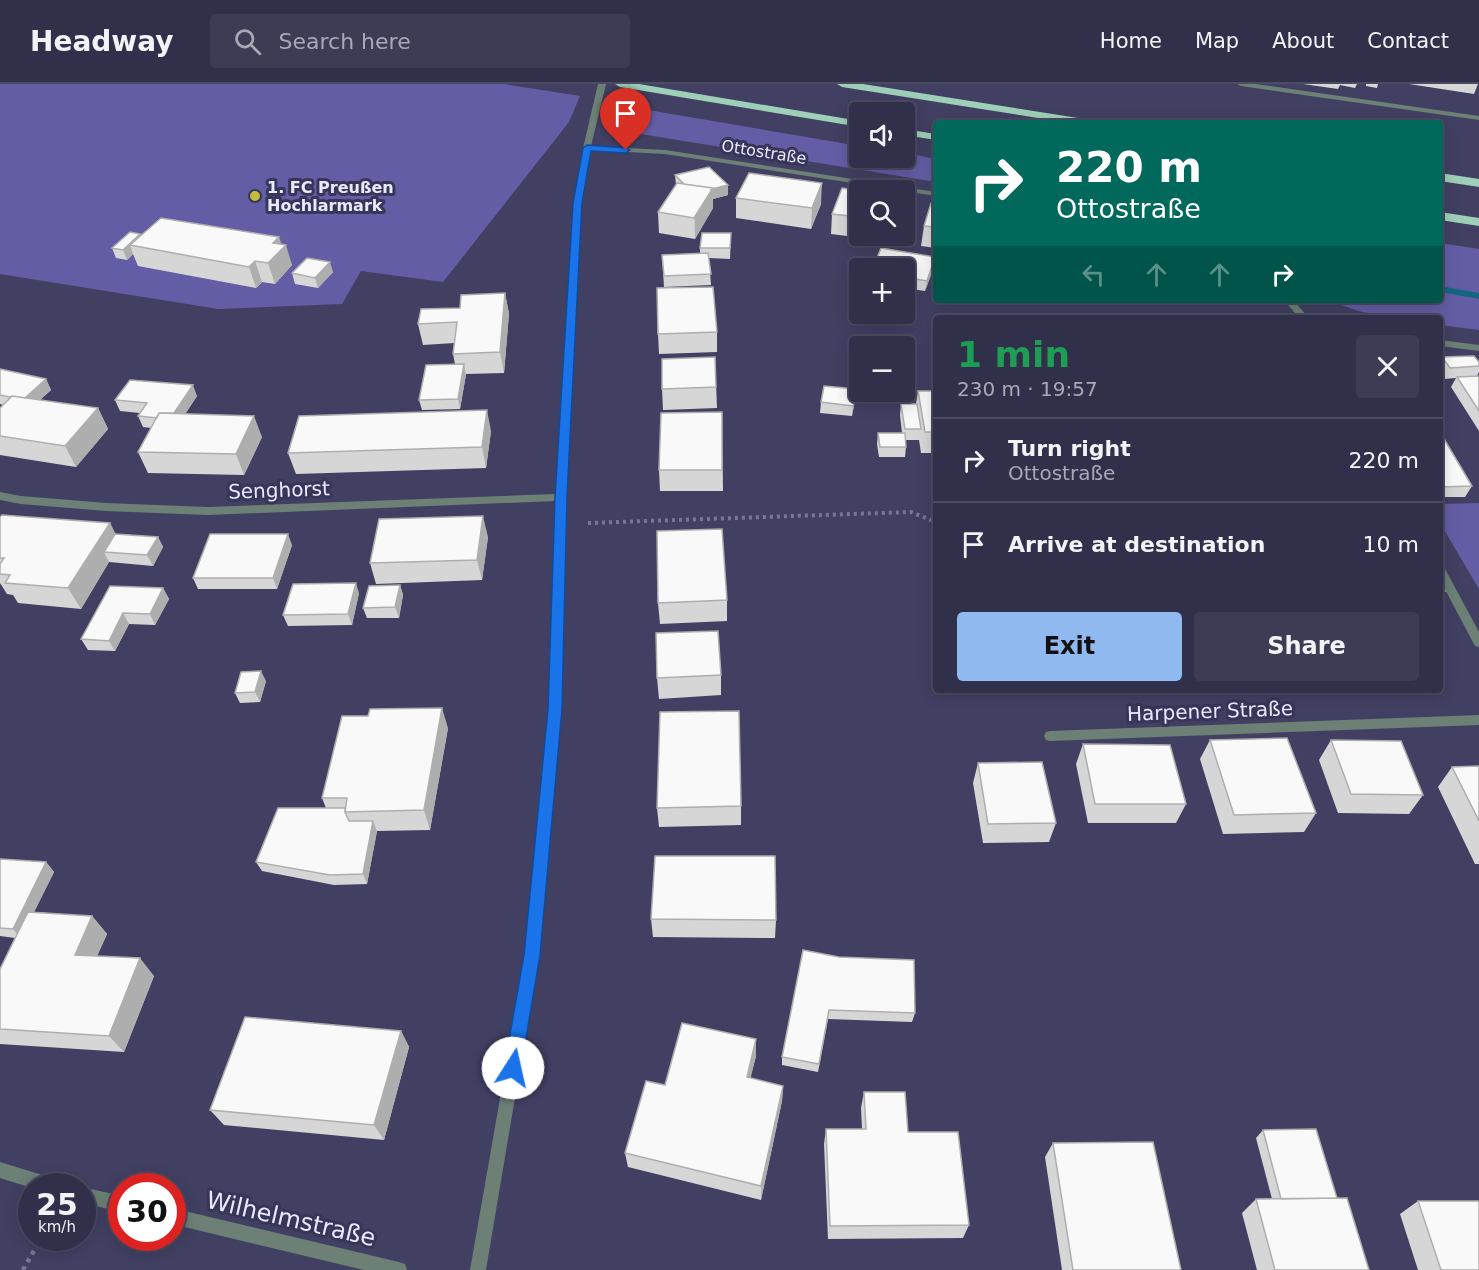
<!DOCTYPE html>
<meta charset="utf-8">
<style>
:root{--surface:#31304a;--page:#3d3c54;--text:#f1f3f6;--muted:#a8a9b5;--line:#4c4b62;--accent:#90b9f0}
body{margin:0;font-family:"DejaVu Sans",sans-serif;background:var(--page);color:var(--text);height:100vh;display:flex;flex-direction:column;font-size:22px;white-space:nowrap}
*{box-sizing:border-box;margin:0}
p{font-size:20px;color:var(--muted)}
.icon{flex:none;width:33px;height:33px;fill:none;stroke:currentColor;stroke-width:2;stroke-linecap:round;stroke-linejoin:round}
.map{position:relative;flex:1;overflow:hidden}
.details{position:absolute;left:933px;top:231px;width:510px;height:378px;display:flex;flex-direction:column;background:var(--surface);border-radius:6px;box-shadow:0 3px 15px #0003,0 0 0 2px var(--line)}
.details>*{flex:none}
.guide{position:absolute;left:933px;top:36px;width:510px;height:183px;border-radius:6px;box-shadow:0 3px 15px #0003,0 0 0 2px var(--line);background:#00695c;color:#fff;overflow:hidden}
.buttons{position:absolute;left:849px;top:18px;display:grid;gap:12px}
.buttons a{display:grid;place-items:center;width:66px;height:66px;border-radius:6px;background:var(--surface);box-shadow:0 3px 15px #0003,0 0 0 2px var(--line);font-size:30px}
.speed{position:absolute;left:18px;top:1089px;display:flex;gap:12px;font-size:30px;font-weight:700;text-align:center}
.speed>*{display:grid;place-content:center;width:78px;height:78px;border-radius:50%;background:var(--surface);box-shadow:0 3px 15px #0003,0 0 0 2px var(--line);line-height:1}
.speed small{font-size:15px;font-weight:400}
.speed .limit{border:9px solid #d22;background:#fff;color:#111}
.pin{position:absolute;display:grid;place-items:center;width:51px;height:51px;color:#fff;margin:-62px -26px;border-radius:50% 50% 50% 0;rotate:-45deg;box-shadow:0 0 6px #0007}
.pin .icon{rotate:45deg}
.me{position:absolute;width:66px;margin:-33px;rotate:10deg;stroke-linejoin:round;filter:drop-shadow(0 0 4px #0008)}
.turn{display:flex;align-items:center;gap:21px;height:126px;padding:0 24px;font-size:27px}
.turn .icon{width:78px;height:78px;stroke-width:2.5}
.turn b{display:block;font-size:42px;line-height:51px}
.lanes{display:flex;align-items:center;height:57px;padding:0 24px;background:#0003;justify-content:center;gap:30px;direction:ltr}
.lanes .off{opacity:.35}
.round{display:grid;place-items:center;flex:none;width:63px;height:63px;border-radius:6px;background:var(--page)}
.summary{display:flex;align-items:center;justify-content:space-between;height:102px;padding:0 24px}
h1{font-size:36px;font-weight:600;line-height:45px;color:#1e9e55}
.action{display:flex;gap:12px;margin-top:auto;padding:12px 24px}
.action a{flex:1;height:69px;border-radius:6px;background:var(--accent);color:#111;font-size:24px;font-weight:600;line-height:69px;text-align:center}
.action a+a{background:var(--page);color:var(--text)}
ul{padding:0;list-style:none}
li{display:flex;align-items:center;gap:18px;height:84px;padding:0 24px;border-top:2px solid var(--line)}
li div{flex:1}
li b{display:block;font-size:22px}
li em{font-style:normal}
header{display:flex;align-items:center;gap:36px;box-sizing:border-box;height:84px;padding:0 30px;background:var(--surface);border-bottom:2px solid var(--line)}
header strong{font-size:28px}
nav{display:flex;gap:33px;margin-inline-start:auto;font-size:21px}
.search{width:420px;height:54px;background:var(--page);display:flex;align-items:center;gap:15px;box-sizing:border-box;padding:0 21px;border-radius:6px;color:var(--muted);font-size:22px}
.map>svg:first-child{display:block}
.green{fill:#635da5}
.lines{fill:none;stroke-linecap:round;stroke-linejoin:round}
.stream{fill:#146680;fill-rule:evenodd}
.path-far1{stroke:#777695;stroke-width:4;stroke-dasharray:3 4;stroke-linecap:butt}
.path{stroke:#777695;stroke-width:4.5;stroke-dasharray:4 5;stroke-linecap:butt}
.street{fill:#6c8076;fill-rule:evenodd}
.highway{fill:#9ecfb9;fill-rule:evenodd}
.wall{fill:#d5d6d5}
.shaded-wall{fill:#aeaeae}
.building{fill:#f8f9f8;stroke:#aeaeae;stroke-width:1.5}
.route{fill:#1a73e8;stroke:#114b97;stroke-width:1.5}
.poi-dot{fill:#c5bc3d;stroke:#373558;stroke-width:2}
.labels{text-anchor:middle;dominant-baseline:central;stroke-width:6;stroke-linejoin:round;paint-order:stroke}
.far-street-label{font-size:16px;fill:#e8e8fe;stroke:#373558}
.far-poi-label{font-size:16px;font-weight:bold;fill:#e8e8fe;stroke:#373558;text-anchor:start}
.street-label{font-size:20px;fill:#e8e8fe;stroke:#373558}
.near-street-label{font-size:24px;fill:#e8e8fe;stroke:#373558}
</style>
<header>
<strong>Headway</strong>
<div class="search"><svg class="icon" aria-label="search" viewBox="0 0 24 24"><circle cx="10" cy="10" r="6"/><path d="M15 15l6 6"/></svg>Search here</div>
<nav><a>Home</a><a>Map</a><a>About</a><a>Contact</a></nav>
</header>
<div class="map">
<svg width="1479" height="1186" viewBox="0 0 1479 1186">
<rect width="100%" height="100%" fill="#414063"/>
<path class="green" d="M0,0h504l76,12 -11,26 -126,160 -82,-11 -19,33 -124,5 -218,-35z
M607,19l252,43 1,12h44l1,-5 31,6v23l-332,-54z
M1440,159l39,6v81l-39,-5v-7c-36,0 -76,0 -109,-18h109z
M1479,419v86l-39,-66v-19z"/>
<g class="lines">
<path class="stream" d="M1440,202l39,7v6l-39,-7z"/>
<path class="path-far1" d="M588,439l323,-11 25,10"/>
<path class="path" d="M23,1186l18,-32"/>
<path class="street" d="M598,0h8l-15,62 74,4 271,42v4l-271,-42 -75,-4 -8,53 -16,294 -5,212 -22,246 -53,315h-16l55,-315 24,-246 7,-208 -348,14 -102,-4 -85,-7 -21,-4v-8l21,4 85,7 102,4 348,-13 18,-291 9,-55z
M1237,0h19l223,32v4l-238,-34z
M1284,216h9l16,18h-10z
M1440,256l39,5v6l-39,-5z
M1440,482l4,1 35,65v15l-4,-1 -35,-66z
M1479,631v10l-429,16 -4,-1 -2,-4 2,-4 4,-1z
M0,1078l52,16 6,2 2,6 -28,2 -32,-10z
M82,1103l40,9v16l-40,-9z
M172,1124l227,54 6,2 2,6h-43l-192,-46z"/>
<path class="highway" d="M615,0h24l221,37v6l-240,-40z
M837,0h26l228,36 6,3h-27l-228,-36z
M904,45l32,5v6l-32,-5z
M1440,89l39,6v8l-39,-6z
M1440,128l39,6v8l-39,-6z"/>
</g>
<path class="wall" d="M1303,0h54l-2,4 -15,-3 -2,4z
M1366,0h12l-1,4 -11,-2z
M1409,0h69l-4,10z
M675,91l53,10v10l-15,4v9l-18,31 -36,-6 -1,-21 18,-27z
M860,107v45h44v-40l10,2 -3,20 -8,25 -72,-9 1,-20z
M736,114l85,6 -10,25 -75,-11z
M936,120v44l-15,-2 3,-20z
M731,149l-1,26 -21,-1 2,27 -47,2 -2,-32 38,-2v-5z
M140,150l1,2 140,8 11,21 -17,19 -13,-2 -6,6 -118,-22 -5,-12 -6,6 -11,-2 -4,-10z
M934,183l-9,24 -21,-3v-20z
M333,188l-15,16 -23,-4 -3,-11z
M505,209l4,21 -5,59 -38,1 -6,35 -38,1 -3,-10 36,-36 -2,-10 1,-11 -31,2 -5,-21 42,-16z
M717,248v20l-58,2 -1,-20z
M715,273l2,51 -54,2 -1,-21z
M1442,273l37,5v10l-2,4h2v55l-28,-44 5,-9 -12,1 -4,-6v-11z
M0,285l46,10 5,11 -11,10 58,8 10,21 -32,38 -76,-12v-47l3,-3 -3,-1z
M918,307h18v62h-15l-2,-13h-14l1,7 -1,10h-26l-2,-13 1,-11h24l-2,-18 1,-11h15z
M197,312l-12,18 77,23 -18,38 -96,-2 -10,-21 13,-24 -8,-1 -5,-11 2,-3 -20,-2 -5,-11z
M855,316l-3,16 -32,-3 1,-11z
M722,328l1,79h-63l-1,-21z
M491,347l-5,37 -190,6 -8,-21z
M1440,348l32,54 -7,11h-25z
M0,433l110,6 5,11 43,3 5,10 -10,19 -44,-4 -28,47 -63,-6 -5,-8 -6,-1 -7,-11z
M488,453l-6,43 -106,4 -6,-21z
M292,461l-15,44h-79l-5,-11z
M1440,498l5,9 -5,7z
M400,501l3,10 -4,23h-32l-4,-10z
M163,504l6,11 -14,26 -26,-1 -14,27 -27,-1 -7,-11z
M359,509l-7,32 -64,1 -5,-11z
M727,516v21l-67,3 -2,-21z
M721,591v20l-62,4 -2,-21z
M266,597l-6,21 -20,1 -5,-10z
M448,644l-18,102 -53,1 -10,53 -33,1 -72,-14 -6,-9 70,-54 -4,-10z
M1210,656l106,73 -12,19 -81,2 -23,-75z
M1331,656l92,55 -14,19 -71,-1 -19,-53z
M1083,660l103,60 -10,19h-88l-12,-59z
M978,679l78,60 -7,19 -66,1 -10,-60z
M1479,682v98h-4l-37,-77 14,-20z
M741,722v19l-82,2 -2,-19z
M0,775l46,3 8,10 -20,40 58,4 15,18 -10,22 57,20 -30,76 -124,-8v-75l15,-31 -15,-2z
M651,835l125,1 -1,18 -122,-1z
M803,866l112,63 -3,9 -84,-3 -10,53 -36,-7v-8z
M401,947l8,16 -25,93 -160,-15 -14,-15z
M756,972l-6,22 33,8 -1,15 -21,99 -133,-33 -3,-14 40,-68z
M864,1008l44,40 61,93 -6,13 -135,1 -4,-95 2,-15h36l-1,-21z
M1263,1046l74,68 32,72h-112l-15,-57 14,-14h16l-16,-61z
M1053,1059l128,127h-119l-17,-113z
M1418,1117l61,69h-61l-18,-56z"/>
<path class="shaded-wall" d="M822,99l-1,21 -10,25 1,-21z
M728,101v10l-15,4v9l-18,31 -1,-45z
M914,114l-3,20 -8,25 3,-20z
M140,150l4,11h-14l3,9 -6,6 -4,-10z
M279,153l4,11 3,-3 6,20 -17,19 -7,-21 5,-20z
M935,173l-1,10 -9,24 2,-10z
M255,177l7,21 -6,6 -7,-21z
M330,178l3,10 -15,16 -3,-10z
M505,209l4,21 -5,59 -4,-21z
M464,280l2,11 -6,34 -2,-10z
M46,295l5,11 -23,21 -6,-11z
M193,301l4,11 -22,34 -5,-11z
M856,305l-1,11 -3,16 1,-10z
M98,324l10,21 -32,38 -11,-21z
M487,326l4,21 -5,37 -4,-21z
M254,332l8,21 -18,38 -8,-21z
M483,432l5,21 -6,43 -5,-20z
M110,439l11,21 -17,8 5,10 -28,47 -13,-21z
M288,450l4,11 -15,44 -4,-11z
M158,453l5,10 -10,19 -6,-11z
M356,499l3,10 -7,32 -4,-11z
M400,501l3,10 -4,23 -4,-11z
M163,504l6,11 -14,26 -5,-11z
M123,529l6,11 -14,27 -6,-10z
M261,587l5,10 -6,21 -5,-10z
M442,624l6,20 -18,102 -6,-20z
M373,737l4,10 -10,53 -4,-10z
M46,778l8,10 -33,66 -8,-9z
M92,832l15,18 -17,38 -15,-17z
M140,874l14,18 -30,76 -15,-16z
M401,947l8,16 -25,93 -10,-15z
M756,955v17l-9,37v-16z
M783,1002l-1,15 -21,99v-14z"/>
<path class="building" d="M709,83l19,18 -16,4 1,-1 -29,-4 -9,-9z
M749,89l73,10 -10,25 -76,-10z
M677,99l36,5 -19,30 -36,-6z
M842,104l18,3v26l-28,-3z
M904,112l10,2 -8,25h-2z
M931,119l5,1v23l-12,-1z
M161,134l118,19 -6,6 13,2 -18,18 -13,-2 -6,6 -119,-22z
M130,148l10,2 -17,16 -11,-2z
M702,149h29l-1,15h-30z
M881,164l54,9 -8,24 -23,-4v-9h-31z
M708,169l3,21 -47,2 -2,-21z
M307,174l23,4 -15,16 -23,-5z
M713,203l4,45 -59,2 -1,-46z
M505,209l-5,59 -47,2 4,-32 -39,2 3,-15 39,-1 1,-13z
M1474,272l5,6v4l-29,2 -8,-11z
M715,273l1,30 -54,2v-30z
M464,280l-6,35 -39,1 7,-35z
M0,285l46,10 -21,19 -13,-2 -2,1 -10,-2z
M1479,292v35l-22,-34z
M130,296l63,5 -19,28h-15l-2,5 -19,-2 9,-13 -32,-3z
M824,302l32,3 -3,17 -32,-4z
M918,307h18v41h-11z
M12,312l86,12 -33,38 -65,-10v-28z
M901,320h16l4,25h-16z
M487,326l-5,37 -194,6 11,-37z
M722,328v58h-63l2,-57z
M159,329l95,3 -18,38 -98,-2z
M1440,348l32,54 -32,1z
M878,349h27l1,14h-26z
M2,431l108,8 -42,65 -63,-5 5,-8 -10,-1v-10l4,-6h-4v-41z
M483,432l-6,44 -107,3 9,-44z
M722,445l5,71 -69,3 -1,-72z
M115,450l43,3 -11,18 -43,-3z
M210,450h78l-15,44h-80z
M1440,498l5,9h-5z
M356,499l-8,31 -65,1 10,-31z
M400,501l-5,22 -32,1 6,-22z
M110,502l53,2 -13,26 -27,-1 -14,28 -28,-2z
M718,547l3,44 -64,3 -1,-45z
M261,587l-6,21 -20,1 6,-21z
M442,624l-18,102 -79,2 2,-14h-25l20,-82h26l2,-7z
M739,627l2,95 -84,2 3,-96z
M1287,654l29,75 -82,2 -24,-75z
M1331,656l70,1 22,54 -72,-1z
M1083,660l87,1 16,59h-91z
M1042,678l14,61 -68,1 -10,-61z
M1479,682v55l-27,-54z
M278,724h67v4l4,9h24l-10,53 -33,1 -74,-13z
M655,772h120l1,64 -125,-1z
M0,775l46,3 -33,67 -13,-1z
M28,828l64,4 -17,39 65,3 -31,78 -109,-7v-60z
M803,866l36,7 75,3 1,53 -86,-3 -10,54 -37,-7z
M245,933l156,14 -27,94 -164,-15z
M682,939l74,16 -9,38 36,9 -22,100 -136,-33 21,-72 19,4z
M864,1008h41l3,40h50l11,93 -139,1 -4,-97h40z
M1316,1045l21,69 -56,1 -18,-69z
M1153,1058l28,128h-108l-20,-127z
M1347,1114l22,72h-94l-19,-71z
M1418,1117h61v69h-38z"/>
<path class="route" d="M587,61l39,3 4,2 -4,3 -35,-2 -9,52 -15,294 -5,212 -22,246 -19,113 -2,5 -6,3 -6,-3 -3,-5 20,-113 24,-246 7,-212 18,-294 10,-55z"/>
<circle class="poi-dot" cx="255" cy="112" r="6"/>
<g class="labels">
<g class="far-street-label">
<text transform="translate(764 68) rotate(9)">Ottostraße</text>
</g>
<g class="far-poi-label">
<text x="267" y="103">1. FC Preußen<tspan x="267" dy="18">Hochlarmark</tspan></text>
</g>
<g class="street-label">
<text transform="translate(279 406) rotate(-2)">Senghorst</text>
<text transform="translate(1210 627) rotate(-2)">Harpener Straße</text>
</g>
<g class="near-street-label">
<text transform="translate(291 1135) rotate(13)">Wilhelmstraße</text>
</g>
</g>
</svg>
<div class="buttons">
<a><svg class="icon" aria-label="sound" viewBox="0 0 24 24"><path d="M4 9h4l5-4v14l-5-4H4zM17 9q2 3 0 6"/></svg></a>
<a><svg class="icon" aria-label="search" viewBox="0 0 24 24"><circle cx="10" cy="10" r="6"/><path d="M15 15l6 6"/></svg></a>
<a>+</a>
<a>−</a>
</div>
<div class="speed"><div>25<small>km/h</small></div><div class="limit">30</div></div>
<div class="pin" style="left:626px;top:66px;background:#d93025"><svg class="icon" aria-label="arrive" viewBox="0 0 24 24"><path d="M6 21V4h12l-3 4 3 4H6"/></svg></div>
<svg class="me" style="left:513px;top:984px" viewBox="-20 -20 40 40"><circle r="19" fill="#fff"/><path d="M0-13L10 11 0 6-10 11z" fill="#1a73e8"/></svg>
<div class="guide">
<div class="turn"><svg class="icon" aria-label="right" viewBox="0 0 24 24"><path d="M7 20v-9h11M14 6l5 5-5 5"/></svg><div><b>220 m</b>Ottostraße</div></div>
<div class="lanes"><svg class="icon off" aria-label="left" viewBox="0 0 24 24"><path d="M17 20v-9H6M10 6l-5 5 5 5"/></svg><svg class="icon off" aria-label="ahead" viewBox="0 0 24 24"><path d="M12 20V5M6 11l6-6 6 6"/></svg><svg class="icon off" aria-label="ahead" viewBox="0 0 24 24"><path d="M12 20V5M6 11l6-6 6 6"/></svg><svg class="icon" aria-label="right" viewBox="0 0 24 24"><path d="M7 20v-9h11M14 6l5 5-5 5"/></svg></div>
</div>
<section class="details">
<div class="summary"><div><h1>1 min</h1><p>230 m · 19:57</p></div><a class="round"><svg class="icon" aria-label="close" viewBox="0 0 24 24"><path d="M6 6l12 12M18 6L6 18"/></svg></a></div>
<ul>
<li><svg class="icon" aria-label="right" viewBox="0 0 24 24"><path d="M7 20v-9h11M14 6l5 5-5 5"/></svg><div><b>Turn right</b><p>Ottostraße</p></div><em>220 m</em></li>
<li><svg class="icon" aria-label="arrive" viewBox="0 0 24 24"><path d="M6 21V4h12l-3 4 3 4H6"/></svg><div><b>Arrive at destination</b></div><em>10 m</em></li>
</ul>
<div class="action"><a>Exit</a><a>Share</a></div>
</section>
</div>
